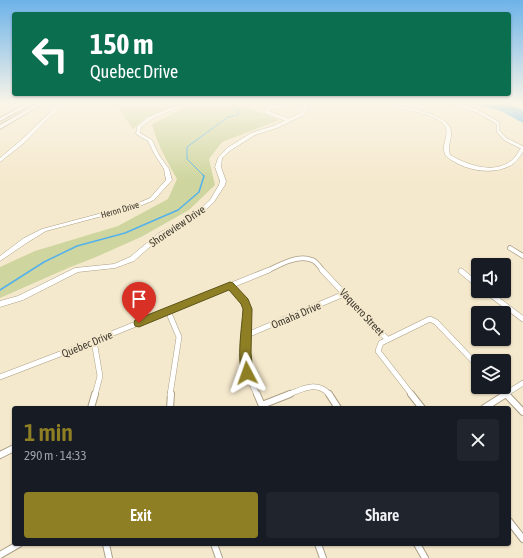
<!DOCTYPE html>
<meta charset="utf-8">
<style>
:root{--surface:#171b24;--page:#20242c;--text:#f1f3f6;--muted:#9ea1a6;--accent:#8e7f25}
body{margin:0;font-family:"Asap Condensed",sans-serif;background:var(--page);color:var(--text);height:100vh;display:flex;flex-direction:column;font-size:15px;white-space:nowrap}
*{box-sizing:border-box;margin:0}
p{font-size:13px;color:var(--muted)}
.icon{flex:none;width:22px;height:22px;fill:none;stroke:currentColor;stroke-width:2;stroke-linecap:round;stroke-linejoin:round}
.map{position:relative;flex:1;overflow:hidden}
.drawer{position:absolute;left:12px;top:406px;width:499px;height:140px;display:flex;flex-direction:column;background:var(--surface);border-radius:4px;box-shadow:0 1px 3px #0004}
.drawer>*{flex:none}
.top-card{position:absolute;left:12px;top:12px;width:499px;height:84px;border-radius:4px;box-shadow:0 1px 3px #0004;background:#0b6e4f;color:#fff;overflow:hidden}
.controls{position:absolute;left:471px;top:258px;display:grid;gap:8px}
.controls a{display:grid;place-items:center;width:40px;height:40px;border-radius:4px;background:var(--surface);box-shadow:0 1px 3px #0004;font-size:20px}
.pin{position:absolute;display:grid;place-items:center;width:34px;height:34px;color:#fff;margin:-41px -17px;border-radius:50% 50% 50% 0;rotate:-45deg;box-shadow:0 0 4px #0007}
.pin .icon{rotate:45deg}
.me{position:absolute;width:44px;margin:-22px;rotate:356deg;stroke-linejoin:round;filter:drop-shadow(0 0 3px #0008)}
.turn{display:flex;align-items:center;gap:14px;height:84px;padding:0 12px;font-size:18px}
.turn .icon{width:52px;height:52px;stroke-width:2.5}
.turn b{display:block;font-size:28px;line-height:34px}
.round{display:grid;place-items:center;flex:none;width:42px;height:42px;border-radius:4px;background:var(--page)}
.overview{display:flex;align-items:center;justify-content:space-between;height:68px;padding:0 12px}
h1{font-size:24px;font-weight:600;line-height:30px;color:var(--accent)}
.action{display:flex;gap:8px;margin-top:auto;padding:8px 12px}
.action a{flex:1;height:46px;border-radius:4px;background:var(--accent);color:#fff;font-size:16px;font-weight:600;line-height:46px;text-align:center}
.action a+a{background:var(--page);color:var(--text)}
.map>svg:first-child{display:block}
.green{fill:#ced59e}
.water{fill:#54b1eb}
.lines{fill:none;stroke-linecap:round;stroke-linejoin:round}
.stream-far1{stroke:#54b1eb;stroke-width:1}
.stream{stroke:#54b1eb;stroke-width:1.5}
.street-far3-casing{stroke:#ab9f85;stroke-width:4}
.street-far2-casing{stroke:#ab9f85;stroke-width:5.5}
.street-far1-casing{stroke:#ab9f85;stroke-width:6}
.street-casing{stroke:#ab9f85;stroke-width:8}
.secondary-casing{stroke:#ab9f85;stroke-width:1}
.highway-casing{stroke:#ab9f85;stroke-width:2}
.street-far3{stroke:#fff;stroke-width:3}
.street-far2{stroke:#fff;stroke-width:4}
.street-far1{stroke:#fff;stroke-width:5}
.street{stroke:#fff;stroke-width:6}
.secondary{fill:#fff;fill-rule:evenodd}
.highway{fill:#fff;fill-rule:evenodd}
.route{fill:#8e7f25;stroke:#5c5318}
.labels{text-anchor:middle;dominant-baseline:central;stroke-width:4;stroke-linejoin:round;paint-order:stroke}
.far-street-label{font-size:9px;fill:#3f3a2f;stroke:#f5e9cd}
.street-label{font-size:11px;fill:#3f3a2f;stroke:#f5e9cd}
</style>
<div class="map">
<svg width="523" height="558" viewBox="0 0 523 558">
<rect width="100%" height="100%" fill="#f5e9cd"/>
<path class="green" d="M115,103h65l-35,15 -12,11z
M195,103h47l7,5 30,12 -57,22 -13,17 6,26 -26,25 -48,27 -45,20 -28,11 -68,30v-31l35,-16 83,-25 50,-27 9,-20c-10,-18 -20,-35 -25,-55z"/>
<path class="water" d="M472,103h31l20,7v13l-22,-12z"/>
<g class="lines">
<path class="stream-far1" d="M204,176l-17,-17v-12l41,-30 10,-2v-5l-7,-7"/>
<path class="stream" d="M0,290l44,-28 33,-16 48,-13 53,-23 21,-18 5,-16 -1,-1"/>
<defs>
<path id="street-far3" d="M274,103l-8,9 22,8
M454,103l23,8 21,12v8l7,8 18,9
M269,108l12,-2 3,-3"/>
<path id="street-far2" d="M510,248l13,8
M267,271c12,-6 31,-17 45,-11 4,1 8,7 11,11"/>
<path id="street-far1" d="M322,270l65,69
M461,271l17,14
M230,286l15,16 2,7v64l10,22
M486,291l37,28
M168,311l11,26 -9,58
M247,335l97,-41
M94,341l6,35 -5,19
M0,377l94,-36 175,-71
M499,387l8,8
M287,395c16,-6 30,-15 43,0
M412,395l-34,-44 3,-8 49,-24 6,3 42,44
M504,395l19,-12"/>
<path id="street" d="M257,394l6,14
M329,394l9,14
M411,394l11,14
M506,394l17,18
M262,405l28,-11
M91,408l4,-14
M170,408l1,-14
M484,408l22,-14
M0,455l14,-7
M509,521l14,18
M106,544l3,14
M214,544l5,14
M318,544l5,14
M417,544l8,14
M0,555l19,-11"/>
<path id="secondary" d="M60,103h4l-40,40 -24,19v-4l20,-17z
M183,103h5l-36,16 -11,8 -1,6 12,7 7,15 10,14 3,11 -18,20 -14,6 -94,25 -18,11 -28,19v-5l24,-18 18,-9 94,-25 14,-6 16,-18 -2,-11 -9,-14 -7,-14 -12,-7 1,-7 11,-10z
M305,103h4l-5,12 -27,13 -22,7 -24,15 -9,8 -1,9 5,14 -1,4 -11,17 -15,14 -36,19 -29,26 -19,7 -37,4 -55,28 -23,7v-6l18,-5 57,-28 39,-4 16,-7 29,-24 36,-19 15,-14 9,-15 1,-4 -5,-14 3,-9 9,-10 24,-15 22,-7 28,-13z
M389,103h4l4,2c13,3 53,10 54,26 1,9 -4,14 -1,24 18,10 44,20 62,5 4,-3 6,-8 9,-12h2v4c-3,4 -6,9 -10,12 -20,13 -51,6 -67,-8 -1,-2 -2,-4 -2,-6 -1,-7 4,-15 2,-22 -7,-17 -44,-15 -57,-25z"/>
<path id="highway" d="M28,103h5l-33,18v-3z
M39,103h5l-44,26v-4z
M59,103h4l-4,3 -2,-1z"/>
</defs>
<use href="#street-far3" class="street-far3-casing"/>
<use href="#street-far2" class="street-far2-casing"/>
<use href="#street-far1" class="street-far1-casing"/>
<use href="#street" class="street-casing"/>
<use href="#secondary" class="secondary-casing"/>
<use href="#highway" class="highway-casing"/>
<use href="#street-far3" class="street-far3"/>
<use href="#street-far2" class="street-far2"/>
<use href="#street-far1" class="street-far1"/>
<use href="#street" class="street"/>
<use href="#secondary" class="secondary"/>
<use href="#highway" class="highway"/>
</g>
<linearGradient id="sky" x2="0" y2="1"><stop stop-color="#6db3e9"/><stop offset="0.57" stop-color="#faf5e8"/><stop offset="1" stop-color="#faf5e8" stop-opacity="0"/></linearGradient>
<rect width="523" height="181" fill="url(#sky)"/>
<path class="route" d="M230,282l3,1 15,16 4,10 -1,44 2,20 -2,3 -4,2 -4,-2c-7,-16 -1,-49 0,-67l-2,-5 -12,-14 -90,37 -4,-1 -1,-3 1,-3z"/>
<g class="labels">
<g class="far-street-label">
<text transform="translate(120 210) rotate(-16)">Heron Drive</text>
</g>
<g class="street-label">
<text transform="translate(177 226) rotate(-34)">Shoreview Drive</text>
<text transform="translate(362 312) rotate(47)">Vaquero Street</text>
<text transform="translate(296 315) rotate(-23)">Omaha Drive</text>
<text transform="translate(87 344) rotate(-22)">Quebec Drive</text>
</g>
</g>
</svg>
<div class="controls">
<a><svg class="icon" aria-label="sound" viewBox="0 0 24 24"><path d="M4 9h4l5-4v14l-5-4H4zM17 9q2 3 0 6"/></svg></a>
<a><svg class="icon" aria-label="search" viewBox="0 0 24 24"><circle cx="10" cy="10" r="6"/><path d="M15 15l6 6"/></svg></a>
<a><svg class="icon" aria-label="layers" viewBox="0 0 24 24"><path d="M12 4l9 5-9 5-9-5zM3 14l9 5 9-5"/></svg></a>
</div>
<div class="pin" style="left:139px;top:323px;background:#d93025"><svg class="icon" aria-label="arrive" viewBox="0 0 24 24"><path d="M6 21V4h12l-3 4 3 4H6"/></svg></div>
<svg class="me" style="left:247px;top:373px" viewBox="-20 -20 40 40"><path d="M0-17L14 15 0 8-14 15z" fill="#8e7f25" stroke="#fff" stroke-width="4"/></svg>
<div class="top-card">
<div class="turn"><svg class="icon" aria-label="left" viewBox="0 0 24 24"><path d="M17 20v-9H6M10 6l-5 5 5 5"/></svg><div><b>150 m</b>Quebec Drive</div></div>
</div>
<section class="drawer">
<div class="overview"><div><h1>1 min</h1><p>290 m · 14:33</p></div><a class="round"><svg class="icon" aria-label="close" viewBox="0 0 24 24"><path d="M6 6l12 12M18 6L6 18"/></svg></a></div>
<div class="action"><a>Exit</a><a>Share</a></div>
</section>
</div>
